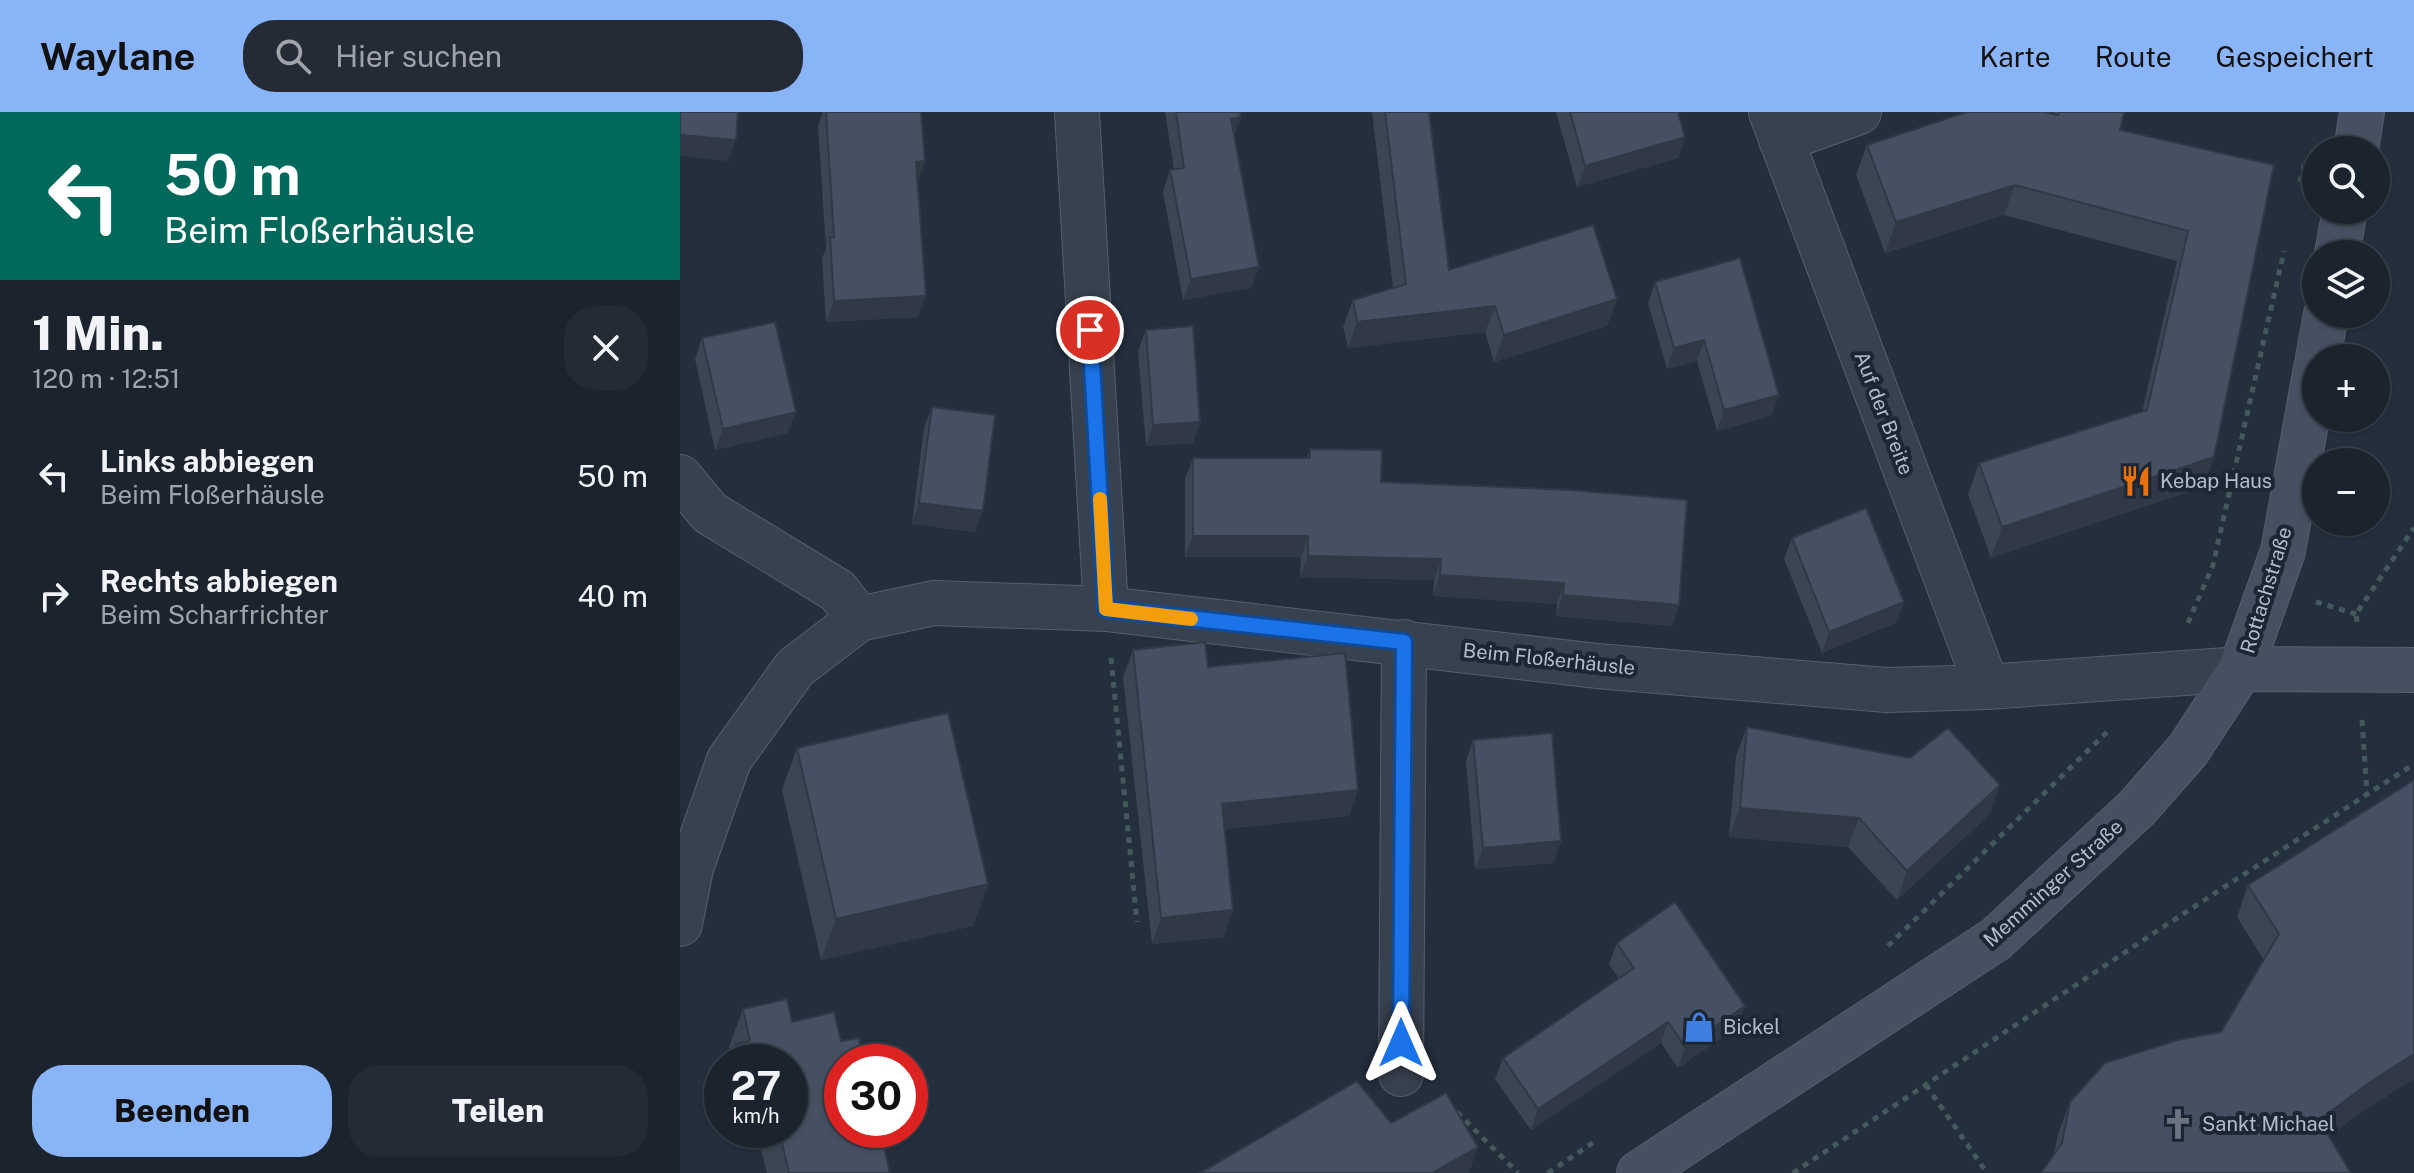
<!DOCTYPE html>
<html lang="de">
<meta charset="utf-8">
<style>
:root{--surface:#1b232e;--page:#242b36;--text:#f1f3f6;--muted:#a0a4aa;--line:#39404a;--accent:#8ab4f8}
body{margin:0;font-family:"Public Sans",sans-serif;background:var(--page);color:var(--text);height:100vh;display:flex;flex-direction:column;font-size:30px;white-space:nowrap}
*{box-sizing:border-box;margin:0}
p{font-size:26px;color:var(--muted)}
.icon{flex:none;width:44px;height:44px;fill:none;stroke:currentColor;stroke-width:2;stroke-linecap:round;stroke-linejoin:round}
.map{position:relative;flex:1;overflow:hidden}
.sheet{display:flex;flex-direction:column;background:var(--surface);width:680px}
.sheet>*{flex:none}
.guide{background:#00695c;color:#fff;overflow:hidden}
.tools{position:absolute;left:1622px;top:24px;display:grid;gap:16px}
.tools a{display:grid;place-items:center;width:88px;height:88px;border-radius:50%;background:var(--surface);box-shadow:0 2px 6px #0004,0 0 0 2px var(--line);font-size:40px}
.speed{position:absolute;left:24px;top:932px;display:flex;gap:16px;font-size:40px;font-weight:700;text-align:center}
.speed>*{display:grid;place-content:center;width:104px;height:104px;border-radius:50%;background:var(--surface);box-shadow:0 2px 6px #0004,0 0 0 2px var(--line);line-height:1}
.speed small{font-size:20px;font-weight:400}
.speed .limit{border:12px solid #d22;background:#fff;color:#111}
.pin{position:absolute;display:grid;place-items:center;width:68px;height:68px;color:#fff;margin:-34px;border:4px solid #fff;border-radius:50%;box-shadow:0 2px 8px #0007}
.me{position:absolute;width:88px;margin:-44px;rotate:0deg;stroke-linejoin:round;filter:drop-shadow(0 0 6px #0008)}
.turn{display:flex;align-items:center;gap:28px;height:168px;padding:0 32px;font-size:36px}
.turn .icon{width:104px;height:104px;stroke-width:2.5}
.turn b{display:block;font-size:56px;line-height:68px}
.round{display:grid;place-items:center;flex:none;width:84px;height:84px;border-radius:32px;background:var(--page)}
.summary{display:flex;align-items:center;justify-content:space-between;height:136px;padding:0 32px}
h1{font-size:48px;font-weight:800;line-height:60px}
.action{display:flex;gap:16px;margin-top:auto;padding:16px 32px}
.action a{flex:1;height:92px;border-radius:32px;background:var(--accent);color:#111;font-size:32px;font-weight:800;line-height:92px;text-align:center}
.action a+a{background:var(--page);color:var(--text)}
ul{padding:0;list-style:none}
li{display:flex;align-items:center;gap:24px;height:120px;padding:0 32px}
li div{flex:1}
li b{display:block;font-size:30px}
li em{font-style:normal}
header{display:flex;align-items:center;gap:48px;box-sizing:border-box;height:112px;padding:0 40px;background:var(--accent);color:#111}
header strong{font-size:38px}
nav{display:flex;gap:44px;margin-inline-start:auto;font-size:28px}
.search{width:560px;height:72px;background:var(--page);display:flex;align-items:center;gap:20px;box-sizing:border-box;padding:0 28px;border-radius:32px;color:var(--muted);font-size:30px}
main{display:flex;flex:1;min-height:0}
.map>svg:first-child{display:block}
.lines{fill:none;stroke-linecap:round;stroke-linejoin:round}
.minor-casing{stroke:#565f6c;stroke-width:46}
.secondary-casing{stroke:#565f6c;stroke-width:46}
.path{stroke:#44595c;stroke-width:5;stroke-dasharray:6 6;stroke-linecap:butt}
.minor{stroke:#38414e;stroke-width:44}
.secondary{stroke:#465061;stroke-width:44}
.wall{fill:#3b4654}
.shaded-wall{fill:#303945}
.building{fill:#455162;stroke:#303945;stroke-width:2}
.route-casing{stroke:#114b97;stroke-width:20}
.route{stroke:#1a73e8;stroke-width:14}
.slow{stroke:#f59e0b;stroke-width:14}
.labels{text-anchor:middle;dominant-baseline:central;stroke-width:8;stroke-linejoin:round;paint-order:stroke}
.street-label{font-size:20px;fill:#b4bcc9;stroke:#1d2633}
.poi-label{font-size:20px;fill:#b4bcc9;stroke:#1d2633;text-anchor:start}
</style>
<header>
<strong>Waylane</strong>
<div class="search"><svg class="icon" aria-label="search" viewBox="0 0 24 24"><circle cx="10" cy="10" r="6"/><path d="M15 15l6 6"/></svg>Hier suchen</div>
<nav><a>Karte</a><a>Route</a><a>Gespeichert</a></nav>
</header>
<main>
<section class="sheet">
<div class="guide">
<div class="turn"><svg class="icon" aria-label="left" viewBox="0 0 24 24"><path d="M17 20v-9H6M10 6l-5 5 5 5"/></svg><div><b>50 m</b>Beim Floßerhäusle</div></div>
</div>
<div class="summary"><div><h1>1 Min.</h1><p>120 m · 12:51</p></div><a class="round"><svg class="icon" aria-label="close" viewBox="0 0 24 24"><path d="M6 6l12 12M18 6L6 18"/></svg></a></div>
<ul>
<li><svg class="icon" aria-label="left" viewBox="0 0 24 24"><path d="M17 20v-9H6M10 6l-5 5 5 5"/></svg><div><b>Links abbiegen</b><p>Beim Floßerhäusle</p></div><em>50 m</em></li>
<li><svg class="icon" aria-label="right" viewBox="0 0 24 24"><path d="M7 20v-9h11M14 6l5 5-5 5"/></svg><div><b>Rechts abbiegen</b><p>Beim Scharfrichter</p></div><em>40 m</em></li>
</ul>
<div class="action"><a>Beenden</a><a>Teilen</a></div>
</section>
<div class="map">
<svg width="1734" height="1061" viewBox="0 0 1734 1061">
<rect width="100%" height="100%" fill="#242f3e"/>
<g class="lines">
<defs>
<path id="minor" d="M397,0l29,497
M1091,0l216,575
M1101,28l78,-28
M0,365l30,36 128,78 21,28
M0,812l11,-56 38,-108 66,-92 64,-49 75,-16 172,6 491,57 290,24 100,-3 254,-18
M721,962l3,-432"/>
<path id="secondary" d="M1676,38l6,-38
M1657,142l8,-44
M1638,246l8,-44
M1561,557l173,1
M959,1061l357,-234 141,-131 51,-58 53,-81 42,-118 33,-183"/>
</defs>
<use href="#minor" class="minor-casing"/>
<use href="#secondary" class="secondary-casing"/>
<path class="path" d="M1620,70l5,-21
M1636,490l40,12
M1677,510l-1,-8 58,-86
M1508,511l25,-58 71,-314
M431,546l26,264
M1682,608l5,73
M1208,834l222,-217
M1246,973l61,88
M777,1000l61,61
M868,1061l49,-33
M1113,1061l373,-248 248,-161"/>
<use href="#minor" class="minor"/>
<use href="#secondary" class="secondary"/>
</g>
<path class="wall" d="M143,0h98l4,49 -7,19v137l-92,5 -4,-64 4,-9 -8,-123z
M485,0h75l1,5 -7,19 25,131 -8,21 -68,12 -20,-108 7,-22h4z
M692,0h57l20,158 168,29 -10,27 -113,36 -9,-30 -137,16 -5,-21 10,-27 40,-12z
M876,0h122l7,25 -7,21 -101,29z
M1374,0h70l-4,18 154,35 -60,292 -11,30 -212,71 -23,-64 11,-31 163,-51 35,-151 -173,-46 -119,38 -29,-78 11,-30 186,-31z
M975,170l124,113 -8,21 -54,15 -20,-70 -30,8 -19,-66z
M466,218l54,92 -7,21 -47,3 -8,-95z
M22,226l86,95 -73,17 -20,-91z
M252,295l43,125 -63,-8 12,-96z
M630,337l71,33 298,123 -7,21 -116,-10 1,-12 -124,-8 1,-16 -134,-3 1,-20h-116v-78l8,-21h114z
M1112,426l112,64 -8,21 -74,30 -38,-94z
M453,538l75,17 150,123 -9,26 -124,13 -1,108 -72,7 -29,-267z
M1067,615l243,87 -93,86 -49,-53 -119,-10 7,-81z
M793,628l81,123 -79,6 -9,-108z
M117,636l191,136 -15,42 -152,34 -39,-170z
M1734,668l-53,333 -307,41 4,-20 12,-32 151,-70 43,-72 -27,-43 11,-32z
M937,831l128,63 -8,21 -59,41 -17,-25 -130,87 -36,-51 8,-21 116,-79 -10,-15z
M63,897l49,13 49,19 49,132h-123l-8,-31 -22,5 -4,-17h57v-68h-61l2,-6 -2,-9z"/>
<path class="shaded-wall" d="M561,5l-8,21 -2,-19z
M0,23l56,5 -8,21 -48,-5z
M1005,25l-7,21 -101,29 8,-21z
M245,49l-8,21 -1,-20z
M1335,73l-11,30 -119,38 11,-31z
M579,155l-8,21 -68,12 8,-21z
M246,184l-8,21 -92,5 8,-21z
M937,187l-10,27 -113,36 10,-27z
M815,194l-10,26 -137,16 9,-26z
M1024,228l-7,21 -30,8 7,-21z
M1099,283l-8,21 -54,15 7,-21z
M116,300l-8,21 -73,17 8,-21z
M520,310l-7,21 -47,3 7,-21z
M1534,345l-11,30 -212,71 11,-31z
M239,391l64,8 -8,21 -63,-8z
M513,424h115l-7,21h-116z
M628,444l133,3 -7,21 -134,-3z
M760,463l124,8 -7,21 -124,-8z
M883,483l116,10 -7,21 -116,-10z
M1224,490l-8,21 -74,30 7,-21z
M1320,673l-10,29 -93,86 10,-29z
M678,678l-9,26 -137,14 10,-26z
M1060,696l119,10 -11,29 -119,-10z
M881,729l-7,22 -79,6 8,-21z
M308,772l-15,42 -152,34 15,-41z
M553,798l-9,27 -72,7 9,-26z
M1065,894l-8,21 -59,41 7,-21z
M988,910l-7,21 -130,87 7,-21z
M1734,942v25l-53,34 -53,39 11,-32 54,-40z
M63,1018h21l-5,12 -22,5z
M798,1035l-9,26h-37z"/>
<path class="building" d="M0,0h58l-2,28 -56,-5z
M146,0h95l4,49 -9,1 10,134 -92,5 -4,-64h4z
M496,0h64l1,5 -10,2 28,148 -68,12 -21,-109 14,-2z
M705,0h44l20,158 144,-45 24,74 -113,36 -9,-29 -138,16 -4,-22 53,-16z
M890,0h108l7,25 -100,29z
M1287,0h77l14,3 1,-3h65l-4,18 154,35 -60,292 -212,70 -23,-64 168,-53 41,-179 -173,-46 -119,37 -29,-77z
M1060,146l39,137 -55,15 -20,-70 -30,8 -19,-66z
M95,210l21,90 -73,17 -21,-91z
M513,214l7,96 -47,3 -7,-95z
M252,295l63,8 -12,96 -64,-8z
M630,337l72,1 -1,32 190,8 116,10 -8,105 -116,-10 1,-12 -124,-8 1,-16 -133,-3v-20h-115v-78h117z
M1186,396l38,94 -75,30 -37,-94z
M525,530l3,25 137,-14 13,137 -136,14 11,106 -72,8 -28,-268z
M268,601l40,171 -152,35 -39,-171z
M1067,615l163,31 38,-30 52,57 -93,86 -48,-53 -119,-10z
M872,621l9,108 -78,7 -10,-108z
M1734,668v274l-41,26 -54,40 32,53h-310l21,-30 8,-41 35,-39 73,-23 43,-8 58,-98 -31,-49z
M995,790l70,104 -60,41 -17,-25 -130,87 -35,-51 131,-90 -17,-25z
M107,887l5,23 42,-10 7,29 18,-3 5,24h-22v68h38l10,43h-101l-10,-43h11v-68h-50l-4,-18 14,-3 -7,-32z
M677,969l34,42 55,-30 32,54 -46,26h-232z"/>
<g class="lines">
<defs>
<path id="route" d="M410,218l16,279 298,33 -3,401"/>
</defs>
<use href="#route" class="route-casing"/>
<use href="#route" class="route"/>
<path class="slow" d="M420,387l6,110 85,10"/>
</g>
<defs>
<symbol id="restaurant-bare" viewBox="-9 -9 18 18"><path d="M-5-6h1v4h1v-4h1v4h1v-4h1v5L-1.5 .5V6h-2V.5L-5-1ZM5-6V6H3V1.5H1.5Q1.5-4 5-6Z" fill="#e8710a" stroke="#1d2633" stroke-width="2.5" paint-order="stroke"/></symbol>
<symbol id="shop-bare" viewBox="-9 -9 18 18"><path d="M-5-2.5h2.3a2.7 3.5 0 0 1 5.4 0H5L5.5 6h-11ZM-1.5-2.5h3a1.5 2.3 0 0 0-3 0Z" fill="#3f7fe0" stroke="#1d2633" stroke-width="2.5" paint-order="stroke"/></symbol>
<symbol id="church-bare" viewBox="-9 -9 18 18"><path d="M-1.2-6h2.4v3.5h3.3v2.4h-3.3V6h-2.4V-.1h-3.3v-2.4h3.3Z" fill="#6b7280" stroke="#1d2633" stroke-width="2.5" paint-order="stroke"/></symbol>
</defs>
<g fill-rule="evenodd">
<use href="#restaurant-bare" x="1434" y="347" width="44" height="44"/>
<use href="#shop-bare" x="997" y="893" width="44" height="44"/>
<use href="#church-bare" x="1476" y="990" width="44" height="44"/>
</g>
<g class="labels">
<g class="street-label">
<text transform="translate(1204 301) rotate(69)">Auf der Breite</text>
<text transform="translate(1586 478) rotate(-73)">Rottachstraße</text>
<text transform="translate(869 547) rotate(6)">Beim Floßerhäusle</text>
<text transform="translate(1373 771) rotate(-42)">Memminger Straße</text>
</g>
<g class="poi-label">
<text x="1480" y="369">Kebap Haus</text>
<text x="1043" y="915">Bickel</text>
<text x="1522" y="1012">Sankt Michael</text>
</g>
</g>
</svg>
<div class="tools">
<a><svg class="icon" aria-label="search" viewBox="0 0 24 24"><circle cx="10" cy="10" r="6"/><path d="M15 15l6 6"/></svg></a>
<a><svg class="icon" aria-label="layers" viewBox="0 0 24 24"><path d="M12 4l9 5-9 5-9-5zM3 14l9 5 9-5"/></svg></a>
<a>+</a>
<a>−</a>
</div>
<div class="speed"><div>27<small>km/h</small></div><div class="limit">30</div></div>
<div class="pin" style="left:410px;top:218px;background:#d93025"><svg class="icon" aria-label="arrive" viewBox="0 0 24 24"><path d="M6 21V4h12l-3 4 3 4H6"/></svg></div>
<svg class="me" style="left:721px;top:931px" viewBox="-20 -20 40 40"><path d="M0-17L14 15 0 8-14 15z" fill="#1a73e8" stroke="#fff" stroke-width="4"/></svg>
</div>
</main>
